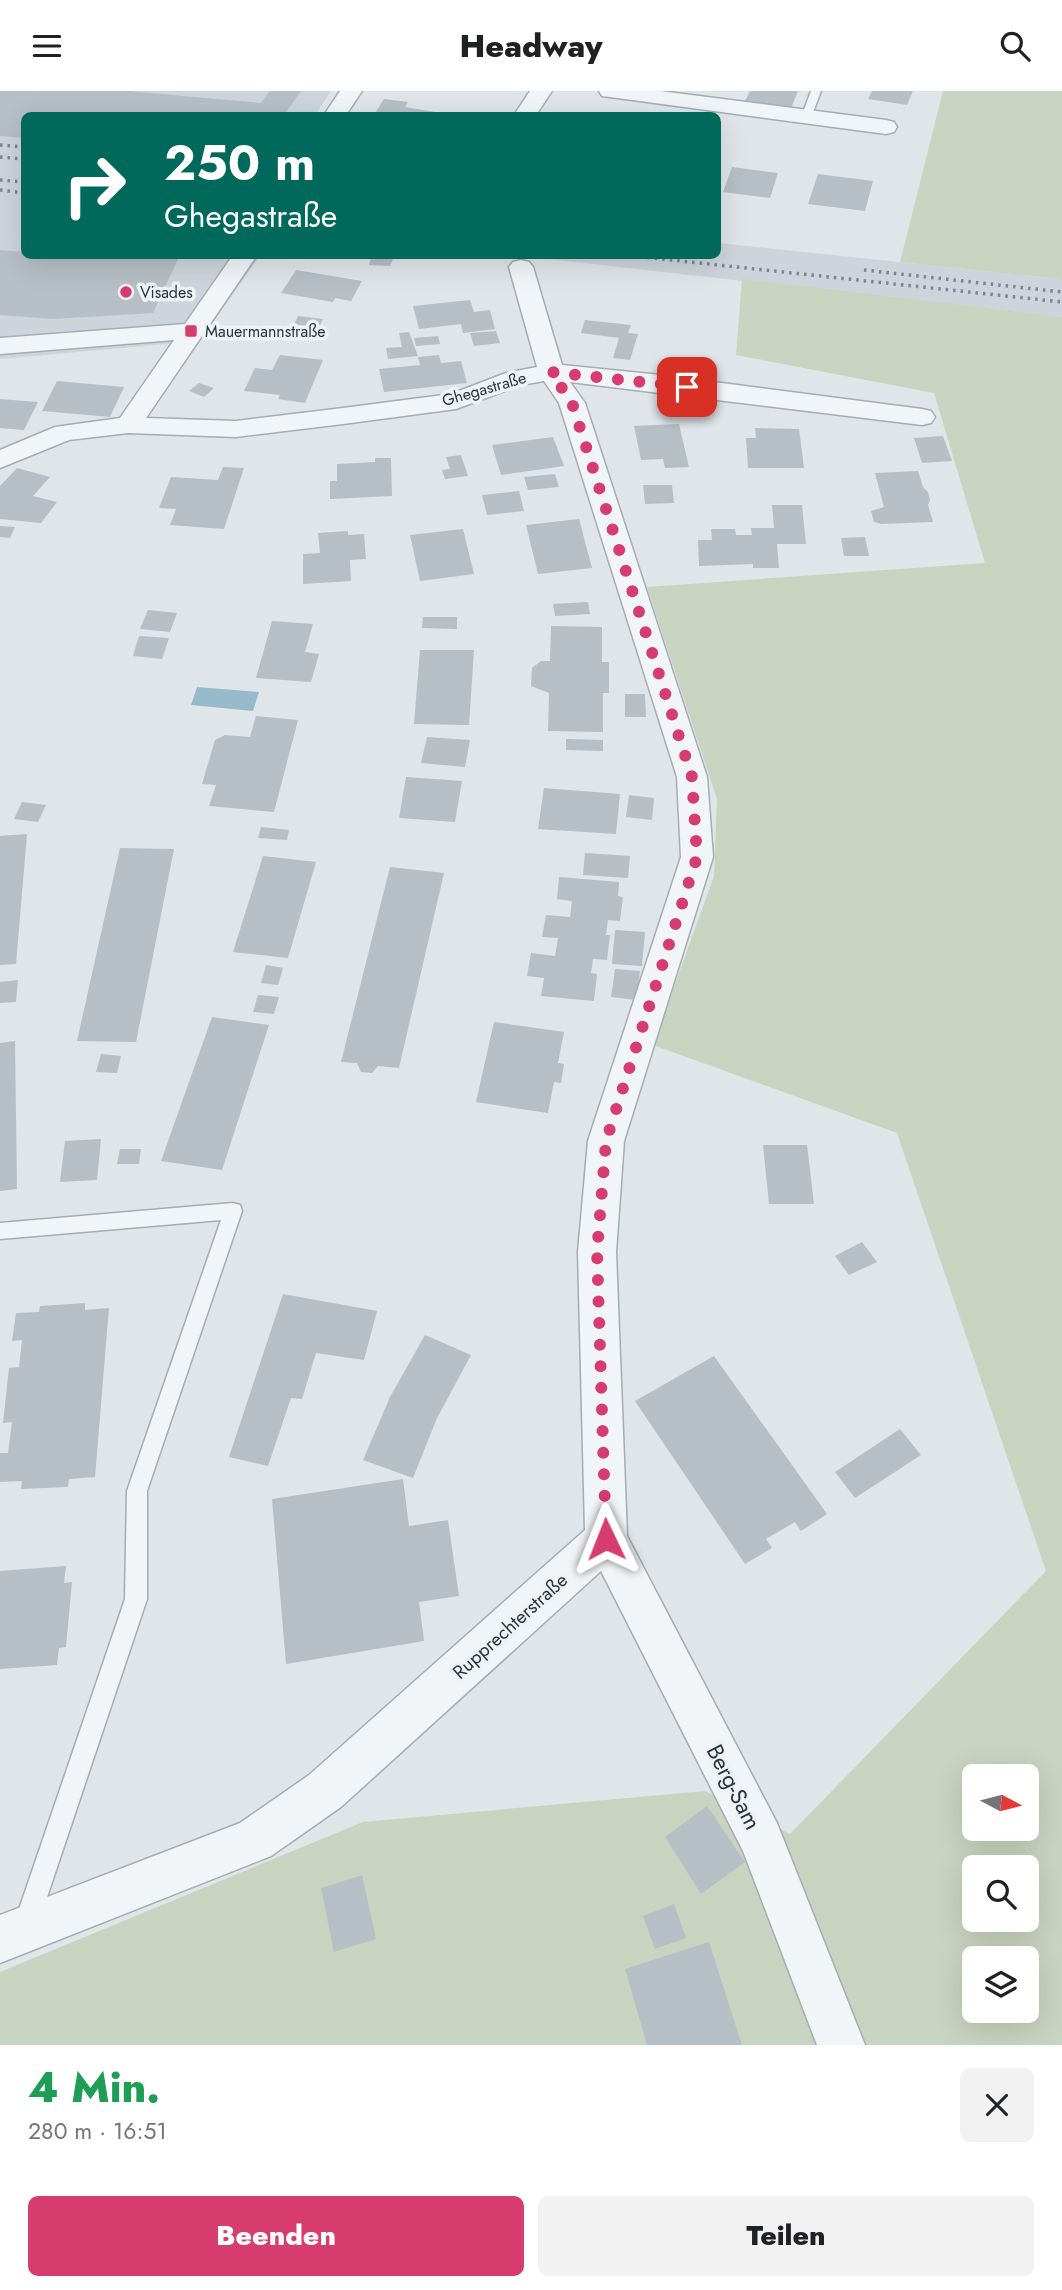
<!DOCTYPE html>
<html lang="de">
<meta charset="utf-8">
<style>
:root{--surface:#fff;--page:#f2f2f2;--text:#202124;--muted:#757577;--accent:#d63c6e}
body{margin:0;font-family:Jost,sans-serif;background:var(--page);color:var(--text);height:100vh;display:flex;flex-direction:column;font-size:26px;white-space:nowrap}
*{box-sizing:border-box;margin:0}
p{font-size:23px;color:var(--muted)}
.icon{flex:none;width:38px;height:38px;fill:none;stroke:currentColor;stroke-width:2;stroke-linecap:round;stroke-linejoin:round}
.map{position:relative;height:1954px;overflow:hidden}
.side{display:flex;flex-direction:column;background:var(--surface);flex:1}
.side>*{flex:none}
.guide{position:absolute;left:21px;top:21px;width:700px;height:147px;border-radius:10px;box-shadow:0 7px 28px #0002;background:#00695c;color:#fff;overflow:hidden}
.needle{width:46px;rotate:97deg}
.buttons{position:absolute;left:962px;top:1673px;display:grid;gap:14px}
.buttons a{display:grid;place-items:center;width:77px;height:77px;border-radius:10px;background:var(--surface);box-shadow:0 7px 28px #0002;font-size:35px}
.pin{position:absolute;display:grid;place-items:center;width:60px;height:60px;color:#fff;margin:-30px;border-radius:14px;box-shadow:0 4px 10px #0006}
.me{position:absolute;width:77px;margin:-38px;rotate:358deg;stroke-linejoin:round;filter:drop-shadow(0 0 5px #0008)}
.turn{display:flex;align-items:center;gap:24px;height:147px;padding:0 28px;font-size:32px}
.turn .icon{width:91px;height:91px;stroke-width:2.5}
.turn b{display:block;font-size:49px;line-height:60px}
.round{display:grid;place-items:center;flex:none;width:74px;height:74px;border-radius:10px;background:var(--page)}
.headline{display:flex;align-items:center;justify-content:space-between;height:119px;padding:0 28px}
h1{font-size:42px;font-weight:800;line-height:52px;color:#1e9e55}
.cta{display:flex;gap:14px;margin-top:auto;padding:14px 28px}
.cta a{flex:1;height:80px;border-radius:10px;background:var(--accent);color:#fff;font-size:28px;font-weight:800;line-height:80px;text-align:center}
.cta a+a{background:var(--page);color:var(--text)}
header{display:flex;justify-content:space-between;align-items:center;height:91px;padding:0 28px;background:var(--surface);font-size:32px;font-weight:800}
.map>svg:first-child{display:block}
.built{fill:#cdd4db}
.green{fill:#c8d4bf;fill-rule:evenodd}
.water{fill:#97bacb}
.building{fill:#b6bfc6}
.lines{fill:none;stroke-linecap:round;stroke-linejoin:round}
.service-casing{stroke:#a4adb3;stroke-width:3}
.minor-casing{stroke:#a4adb3;stroke-width:3}
.service{fill:#f2f5f7;fill-rule:evenodd}
.minor{fill:#f2f5f7;fill-rule:evenodd}
.rail{stroke:#778794;stroke-width:3.5;stroke-dasharray:2.5 5;stroke-linecap:butt}
.route{stroke:#d63c6e;stroke-width:12;stroke-dasharray:0 21.6}
.poi-dot{fill:#d63c6e;stroke:#eef3f6;stroke-width:2.5}
.labels{text-anchor:middle;dominant-baseline:central;stroke-width:7;stroke-linejoin:round;paint-order:stroke}
.far-poi-label{font-size:16px;fill:#273541;stroke:#eef3f6;text-anchor:start}
.far-street-label{font-size:16px;fill:#273541;stroke:#eef3f6}
.street-label{font-size:19px;fill:#273541;stroke:#eef3f6}
.near-street-label{font-size:23px;fill:#273541;stroke:#eef3f6}
</style>
<header><svg class="icon" aria-label="menu" viewBox="0 0 24 24"><path d="M4 6h16M4 12h16M4 18h16"/></svg>Headway<svg class="icon" aria-label="search" viewBox="0 0 24 24"><circle cx="10" cy="10" r="6"/><path d="M15 15l6 6"/></svg></header>
<div class="map">
<svg width="1062" height="1954" viewBox="0 0 1062 1954">
<rect width="100%" height="100%" fill="#dfe5e9"/>
<path class="built" d="M0,0h331l-16,24h-291v140l236,1 -60,85 -200,18z
M718,152l344,36v38l-540,-61 196,-1z"/>
<path class="green" d="M943,0h119v188l-162,-17z
M742,188l320,38v1728h-1062v-73l363,-150 342,-31 85,43 256,-263 -149,-438 -244,-88 61,-169 3,-77 -70,-212 338,-24 -51,-170 -198,-38zM975,1685h52v53h-52zM975,1776h52v53h-52zM975,1867h52v53h-52z"/>
<path class="water" d="M197,596l62,5 -6,19 -62,-6z"/>
<path class="building" d="M0,0h129l132,12 9,-12h31l-17,24h-260v23l-24,-2z
M750,0h48l-7,17 -46,-7z
M872,0h41l-6,14 -39,-6z
M384,8l24,3 -3,5 30,5 -2,3h-59z
M732,76l46,6 -8,25 -47,-6z
M818,83l55,7 -8,30 -57,-7z
M0,159l24,2v3h113l41,4 -25,54 -100,6 -53,-4z
M372,164h3l19,2 -4,9 -21,-1z
M296,179l66,11 -11,20 -16,-3 -2,4 -52,-9z
M470,209l4,12 16,-2 5,19 -32,4 -2,-9 -42,5 -6,-23z
M298,225l25,3 -6,12 -11,-1 1,-4 -13,-2z
M585,229l46,5 -3,8 10,1 -8,26 -17,-2 6,-20 -38,-5z
M496,240l4,12 -26,3 -4,-13z
M409,241l9,24 -30,3 -2,-11 16,-1 -3,-14z
M438,245l2,8 -24,2 -2,-8z
M280,264l43,5 -18,43 -27,-4 2,-4 -36,-4 11,-23 17,2z
M439,264l2,8 20,-2 6,22 -83,9 -5,-23 41,-4 -2,-8z
M57,290l67,6 -14,30 -68,-6z
M199,292l15,5 -10,9 -15,-6z
M0,308l38,3 -14,28 -24,-2z
M679,333l10,43 -24,1 -2,-9 -22,1 -7,-34z
M755,337l44,1 5,39h-56l-2,-30h10z
M943,345l9,25 -30,2 -8,-25z
M553,346l11,29 -63,9 -9,-30z
M461,364l7,21 -23,3 -3,-9 8,-1 -4,-12z
M375,367h16l1,38 -62,3v-18h7v-17l38,-2z
M223,376l21,1 -20,61 -54,-4 6,-16 -17,-1 12,-31 47,3z
M17,377l33,9 -17,19 24,6 -16,21 -41,-4v-33z
M918,380l5,16 5,5 2,8 -2,5 5,17 -52,2 -7,-2 -3,-11 13,-4 -9,-34z
M555,383l4,13 -31,3 -4,-13z
M643,394h29l2,18 -29,1z
M519,400l5,20 -37,4 -5,-20z
M772,414h30l4,39h-29l2,24h-26v-4l-54,2 -1,-26h14l-1,-11h24l1,6h16l-1,-7h23z
M579,428l13,49 -54,6 -12,-49z
M0,435l15,1 -5,11 -10,-1z
M463,438l11,45 -54,7 -10,-46z
M348,440v4l16,-1 2,25 -16,1 1,21 -48,3v-30l17,-1 -2,-20z
M865,446l4,19h-25l-3,-18z
M588,511l2,12 -35,2 -2,-12z
M148,519l29,3 -7,19 -30,-3z
M423,526h34v12l-35,-1z
M272,530l41,3 -8,28 14,2 -8,28 -55,-4z
M551,535l51,1v35h7v31h-6v39l-55,-1 1,-38 -18,-7 1,-18 9,-7h9z
M139,545l30,2 -7,21 -29,-3z
M420,559h54l-5,75 -55,-1z
M625,603h20l1,23h-21z
M256,625l42,4 -24,92 -65,-6 7,-21 -14,-1 13,-44 10,-5 25,2z
M427,646l43,3 -5,27 -44,-4z
M566,648l37,1v11l-37,-1z
M406,686l56,4 -7,41 -56,-4z
M544,697l76,6 -4,40 -78,-5z
M629,704l25,3 -2,22 -26,-3z
M22,711l24,3 -8,17 -24,-3z
M261,736l28,3 -2,10 -29,-2z
M27,743l-11,130 -16,1v-129z
M120,757l54,1 -38,193 -59,-1z
M585,762l45,3 -2,22 -45,-3z
M263,765l53,6 -28,96 -55,-6z
M390,776l54,6 -45,195 -21,-2 -6,7 -11,-1 -4,-9 -16,-1z
M559,786l60,5 -1,14 5,1 -3,24 -12,-1 -2,15h4l-3,25 -14,-1 -2,14 6,1 -3,27 -53,-5 3,-18 -17,-2 4,-23 24,3 3,-18 -16,-1 4,-22 24,2 2,-16 -15,-2z
M615,839l30,2 -3,34 -30,-2z
M266,874l17,3 -5,17 -17,-2z
M615,878l25,2 -3,29 -26,-3z
M18,889l-2,22 -16,1v-21z
M258,904l21,2 -5,17 -21,-2z
M212,926l57,8 -47,145 -61,-9z
M494,931l70,10 -6,31 6,1 -3,19 -7,-1 -6,31 -72,-11z
M15,950l2,148 -17,2v-148z
M101,963l20,2 -4,17 -21,-1z
M101,1048l-4,41 -37,2 5,-41z
M763,1054h44l7,59h-45z
M120,1058h21l-2,15h-22z
M862,1151l15,20 -28,13 -14,-19z
M283,1203l94,17 -13,49 -48,-7 -14,46 -11,-1 -23,68 -39,-9z
M85,1212v7l24,-2 -14,169 -26,2 -1,8 -47,2 1,-8 -22,1v-29h8l4,-31 -9,1 6,-55 10,-1 3,-27 -10,1 4,-28 23,-1 1,-6z
M425,1244l46,20 -34,63 -24,60 -50,-18 27,-63z
M714,1265l113,158 -26,17 -6,-9 -29,17 6,9 -27,16 -110,-163z
M900,1338l21,26 -66,43 -20,-26z
M403,1388l6,47 39,-6 11,76 -40,6 5,39 -138,23 -14,-165z
M66,1475l-2,17 8,-1 -6,65 -7,1 -2,17 -57,4v-98z
M707,1715l38,56 -44,32 -36,-57z
M362,1784l14,64 -42,13 -13,-64z
M674,1813l12,34 -31,11 -12,-33z
M709,1851l33,103h-95l-22,-76z"/>
<g class="lines">
<defs>
<path id="service" d="M811,0h10l-10,27 -5,3 -5,-3z
M233,1112l7,2 2,6 -95,280v108l-109,325 -4,8 -8,4 -8,-4 -4,-8 111,-325 2,-108 94,-271 -221,19v-16z"/>
<path id="minor" d="M340,0h22l-16,24h-22z
M530,0h22l-16,24h-22z
M599,0h61l226,29 8,2 3,5 -3,5 -8,2 -276,-37 -8,-1z
M233,164h24l-111,163 90,3 107,-13 108,-14 55,-21 31,-6 -28,-100 4,-5 8,-2 8,2 4,5 29,98 99,10 261,34 9,2 4,6 -4,6 -9,2 -352,-43 15,21 122,374 6,80 -89,284 -8,111 11,284 150,287 88,222h-48l-74,-194 -142,-280 -260,236 -70,49 -271,107v-48l240,-92 69,-48 276,-245 -7,-278 10,-111 93,-284 -4,-80 -118,-374 -15,-22 -23,4 -65,24 -113,15 -107,13 -108,-4 -59,7 -69,28v-18l55,-23 65,-9 54,-78 -174,14v-16l185,-14z"/>
</defs>
<use href="#service" class="service-casing"/>
<use href="#minor" class="minor-casing"/>
<use href="#service" class="service"/>
<use href="#minor" class="minor"/>
<path class="rail" d="M0,54l24,2
M0,66l24,2
M0,89l24,2
M0,99l24,3
M625,164l437,47
M864,179l198,22"/>
</g>
<g class="lines">
<path class="route" d="M606,1448l-9,-287 9,-111 91,-284 -5,-80 -120,-374 -21,-31 136,15"/>
</g>
<g class="poi-dot">
<circle cx="126" cy="201" r="7"/>
<rect x="184" y="233" width="14" height="14" rx="3.5"/>
</g>
<g class="labels">
<g class="far-poi-label">
<text x="140" y="201">Visades</text>
<text x="205" y="240">Mauermannstraße</text>
</g>
<g class="far-street-label">
<text transform="translate(484 298) rotate(-16)">Ghegastraße</text>
</g>
<g class="street-label">
<text transform="translate(510 1535) rotate(-42)">Rupprechterstraße</text>
</g>
<g class="near-street-label">
<text transform="translate(734 1696) rotate(63)">Berg-Sam</text>
</g>
</g>
</svg>
<div class="buttons">
<a><svg class="needle" viewBox="-14 -14 28 28"><path d="M0-13l5 13h-10z" fill="#e53935"/><path d="M0 13l5-13h-10z" fill="#757577"/></svg></a>
<a><svg class="icon" aria-label="search" viewBox="0 0 24 24"><circle cx="10" cy="10" r="6"/><path d="M15 15l6 6"/></svg></a>
<a><svg class="icon" aria-label="layers" viewBox="0 0 24 24"><path d="M12 4l9 5-9 5-9-5zM3 14l9 5 9-5"/></svg></a>
</div>
<div class="pin" style="left:687px;top:296px;background:#d93025"><svg class="icon" aria-label="arrive" viewBox="0 0 24 24"><path d="M6 21V4h12l-3 4 3 4H6"/></svg></div>
<svg class="me" style="left:606px;top:1448px" viewBox="-20 -20 40 40"><path d="M0-17L14 15 0 8-14 15z" fill="#d63c6e" stroke="#fff" stroke-width="4"/></svg>
<div class="guide">
<div class="turn"><svg class="icon" aria-label="right" viewBox="0 0 24 24"><path d="M7 20v-9h11M14 6l5 5-5 5"/></svg><div><b>250 m</b>Ghegastraße</div></div>
</div>
</div>
<section class="side">
<div class="headline"><div><h1>4 Min.</h1><p>280 m · 16:51</p></div><a class="round"><svg class="icon" aria-label="close" viewBox="0 0 24 24"><path d="M6 6l12 12M18 6L6 18"/></svg></a></div>
<div class="cta"><a>Beenden</a><a>Teilen</a></div>
</section>
